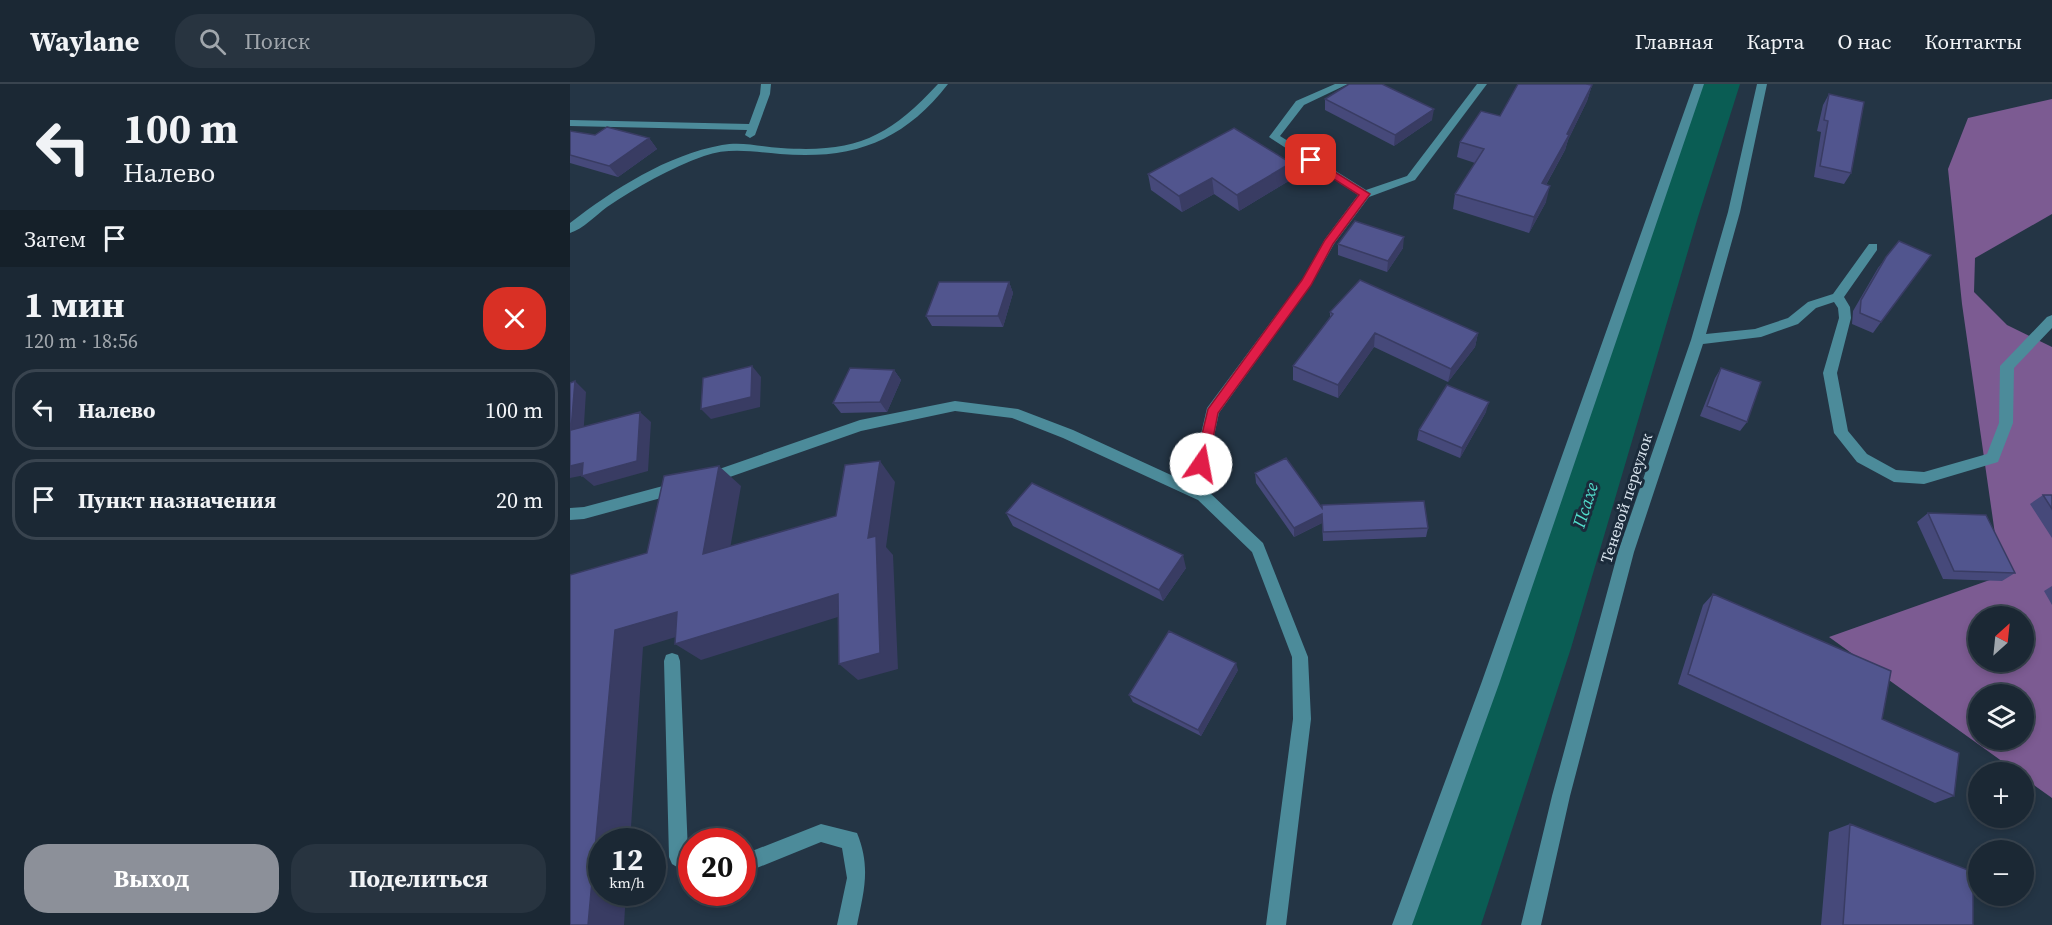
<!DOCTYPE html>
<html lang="ru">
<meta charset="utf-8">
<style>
:root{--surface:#1b2834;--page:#283440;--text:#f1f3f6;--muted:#a0a6ac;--line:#39444f;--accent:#8c9099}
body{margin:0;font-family:"Source Serif 4",serif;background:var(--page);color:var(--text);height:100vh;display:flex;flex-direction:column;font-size:22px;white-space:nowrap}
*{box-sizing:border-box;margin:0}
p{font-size:20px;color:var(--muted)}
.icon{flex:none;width:33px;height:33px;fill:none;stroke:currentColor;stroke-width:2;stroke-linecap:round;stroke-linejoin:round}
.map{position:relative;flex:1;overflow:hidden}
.details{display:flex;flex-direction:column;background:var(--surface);width:570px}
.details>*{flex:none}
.banner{background:#1b2834;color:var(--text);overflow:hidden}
.needle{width:39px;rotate:27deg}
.fabs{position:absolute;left:1398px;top:522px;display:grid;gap:12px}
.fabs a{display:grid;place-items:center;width:66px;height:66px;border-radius:50%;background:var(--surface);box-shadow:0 3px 9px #0003,0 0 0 2px var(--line);font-size:30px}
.speed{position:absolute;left:18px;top:744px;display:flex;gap:12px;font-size:30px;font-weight:700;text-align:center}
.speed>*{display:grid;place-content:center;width:78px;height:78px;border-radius:50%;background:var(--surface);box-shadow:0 3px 9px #0003,0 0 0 2px var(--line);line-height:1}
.speed small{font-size:15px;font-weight:400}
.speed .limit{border:9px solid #d22;background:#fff;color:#111}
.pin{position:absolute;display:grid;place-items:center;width:51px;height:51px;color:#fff;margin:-26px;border-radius:12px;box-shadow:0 3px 9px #0006}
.me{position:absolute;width:66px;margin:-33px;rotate:12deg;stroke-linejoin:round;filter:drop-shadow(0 0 4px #0008)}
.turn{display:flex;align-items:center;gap:21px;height:126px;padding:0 24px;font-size:27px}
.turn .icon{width:78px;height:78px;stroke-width:2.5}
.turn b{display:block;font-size:42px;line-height:51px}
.then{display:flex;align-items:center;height:57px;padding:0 24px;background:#0003;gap:12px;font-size:22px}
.round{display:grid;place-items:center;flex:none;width:63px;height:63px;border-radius:24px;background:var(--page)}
.head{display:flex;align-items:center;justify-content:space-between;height:102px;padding:0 24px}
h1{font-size:36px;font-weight:700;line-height:45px}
.button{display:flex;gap:12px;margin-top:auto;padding:12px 24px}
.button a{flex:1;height:69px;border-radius:24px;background:var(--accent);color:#fff;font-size:24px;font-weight:700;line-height:69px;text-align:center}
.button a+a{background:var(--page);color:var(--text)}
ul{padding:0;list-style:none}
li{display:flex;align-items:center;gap:18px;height:81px;margin:0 12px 9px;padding:0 12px;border:3px solid var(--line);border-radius:24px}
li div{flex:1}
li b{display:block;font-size:22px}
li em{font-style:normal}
header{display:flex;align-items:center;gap:36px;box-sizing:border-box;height:84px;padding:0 30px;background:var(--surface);border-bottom:2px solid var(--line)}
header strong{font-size:28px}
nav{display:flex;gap:33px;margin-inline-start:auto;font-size:21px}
.search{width:420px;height:54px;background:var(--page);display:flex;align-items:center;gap:15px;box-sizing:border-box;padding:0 21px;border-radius:24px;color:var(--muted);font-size:22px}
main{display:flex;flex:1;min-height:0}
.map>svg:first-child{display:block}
.forest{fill:#7c5b92;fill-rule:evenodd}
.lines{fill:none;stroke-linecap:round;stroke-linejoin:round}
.river{fill:#0a5d54;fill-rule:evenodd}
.minor{fill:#4c8b9a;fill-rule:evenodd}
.wall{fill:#46497a}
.shaded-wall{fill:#393c63}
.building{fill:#51558e;stroke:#393c63;stroke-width:1.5}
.route{fill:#e11d48;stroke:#92132f;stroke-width:1.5}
.labels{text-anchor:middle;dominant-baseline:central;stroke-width:6;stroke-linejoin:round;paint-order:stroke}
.street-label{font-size:16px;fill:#d9e4ee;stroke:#1b2b3b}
.water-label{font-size:18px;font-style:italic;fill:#52decc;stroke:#1b2b3b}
</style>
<header>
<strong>Waylane</strong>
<div class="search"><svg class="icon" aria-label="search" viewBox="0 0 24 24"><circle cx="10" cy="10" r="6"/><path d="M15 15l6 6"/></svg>Поиск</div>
<nav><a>Главная</a><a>Карта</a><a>О нас</a><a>Контакты</a></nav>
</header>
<main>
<section class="details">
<div class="banner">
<div class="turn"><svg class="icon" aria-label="left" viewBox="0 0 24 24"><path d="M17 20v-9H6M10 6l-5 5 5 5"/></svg><div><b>100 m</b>Налево</div></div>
<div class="then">Затем<svg class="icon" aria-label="arrive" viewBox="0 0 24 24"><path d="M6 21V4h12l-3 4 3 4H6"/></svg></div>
</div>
<div class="head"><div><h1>1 мин</h1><p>120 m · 18:56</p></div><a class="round" style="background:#d93025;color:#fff"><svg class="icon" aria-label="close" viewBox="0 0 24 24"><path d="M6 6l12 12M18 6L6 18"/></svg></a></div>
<ul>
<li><svg class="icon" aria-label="left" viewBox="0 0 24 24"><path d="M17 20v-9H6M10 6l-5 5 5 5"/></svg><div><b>Налево</b></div><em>100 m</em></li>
<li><svg class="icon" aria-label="arrive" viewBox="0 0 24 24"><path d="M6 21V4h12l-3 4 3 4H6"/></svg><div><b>Пункт назначения</b></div><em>20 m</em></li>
</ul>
<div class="button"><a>Выход</a><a>Поделиться</a></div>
</section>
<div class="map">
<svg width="1482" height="841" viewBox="0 0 1482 841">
<rect width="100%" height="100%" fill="#243545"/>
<path class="forest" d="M1482,15v115l-77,44 -1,34 33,33 45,22v451l-28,-20v-6h-7l-188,-135 172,-61 -39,-272 -14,-135 20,-51zM1408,532h46v46h-46zM1408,610h46v46h-46z"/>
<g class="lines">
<path class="river" d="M1132,0h38l-42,133 -127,431 -90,277h-76l102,-277 147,-431z"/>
<path class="minor" d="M191,0h10l-1,10 -15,41 -5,3 -5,-3 2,-5 -177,-4v-6l179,4 11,-30z
M368,0h10c-45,58 -96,76 -168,70 -27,-2 -50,-7 -76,2 -34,12 -67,31 -97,51 -11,8 -24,22 -37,26v-10c44,-34 97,-68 152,-78 20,-4 40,2 59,3 74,5 107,-10 157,-64z
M765,0h13l-44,21 -24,31 86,54 41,-14 70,-92h10l-72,96 -46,17 -35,47 -23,41 -92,128 -11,51 2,29 53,50 45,114 3,62 -25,206h-20l27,-206 -1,-62 -40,-105 -54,-52 -135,-62 -51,-20 -57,-7 -94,20 -154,54 -5,-2 -2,-4 2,-4 158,-55 95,-19 63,8 55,21 122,56 -1,-22 13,-56 95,-128 23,-41 33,-44 -89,-58 27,-36z
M1124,0h10l-205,600 -87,241h-20l89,-241z
M1187,0h10l-27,128 -34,122 49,-5 33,-11 20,-16 25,-8 36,-50h8v6l-33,47 6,10 1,11 -14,55 11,58 19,23 29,16 28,2 63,-18 12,-31 1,-57 47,-49 5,-2v13l-38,40 -1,55 -15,39 -74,22 -30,-2 -37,-20 -23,-29 -11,-60 16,-55 -1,-10 -4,-6 -18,6 -18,16 -37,13 -58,7 -69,208 -64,244 -29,129h-20l31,-129 66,-244 73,-212 37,-128z
M108,398l5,2 2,4 -2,4 -99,27 -14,1v-12l14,-1z
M102,569l6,2 2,6 8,191 4,3v21l-20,-12 -3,-7 -5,-196 2,-6z
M251,740l36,9c14,34 7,58 0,92h-20l10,-47 -5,-30 -21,-6 -79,32v-19z"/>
</g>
<path class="wall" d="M1022,1l-5,16 -19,39 -3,10 -19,35v17l-17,31 -76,-24 2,-15 20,-31 -18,-6 3,-15 40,-26z
M1259,10l22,79 -7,11 -30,-7 7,-45 -4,-1 6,-26z
M755,15l107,21 -38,26 -69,-36z
M0,47l25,4 54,3 8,11 -39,28 -48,-14z
M721,79l1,16 -53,32 -25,-17 -32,18 -31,-22 -3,-16z
M1329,157l-18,81 -8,11 -21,-9 1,-13 25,-43z
M768,160l65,4 -16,24 -49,-17z
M439,198l4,11 -10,34 -71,-1 -6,-10z
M760,228l148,21 -3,14 -27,35 -74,-35 -36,51 -45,-18v-14l37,-49z
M1151,284l26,54 -7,9 -40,-15 15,-38z
M324,286l7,10 -14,32 -46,1 -8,-10z
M916,328l-26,46 -43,-18 2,-10z
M685,389l67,35 106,20 -2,9 -103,4 -1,-18 -28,14 -38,-54z
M1473,411h9v43l-22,-34z
M436,429l180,55 -23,33 -150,-75z
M1358,429l87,60 -13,8 -59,-2 -26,-57z
M1482,502v19l-8,-14z
M1143,510l169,125 72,77 -19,7 -257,-119 25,-79z
M668,586l-37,66 -68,-34 -4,-7z
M1280,740l123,101h-152l8,-93z"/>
<path class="shaded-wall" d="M1022,1l-5,16 -19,39 -3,10 -27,49 4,-16z
M864,25l-2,11 -38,26 1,-11z
M79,54l8,11 -39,28 -9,-11z
M721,79l1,16 -53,32 -2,-16z
M642,94l2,16 -32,18 -3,-16z
M980,102l-4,16 -17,31 5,-16z
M834,153l-1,11 -16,24 1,-11z
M439,198l4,11 -10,34 -5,-11z
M805,249l-1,14 -36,51v-13z
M908,249l-3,14 -27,35 3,-13z
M182,282l9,11 -1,30 -49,12 -10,-10z
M324,286l7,10 -14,32 -7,-10z
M5,297l11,11 -3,48 -12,-10z
M919,318l-3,10 -26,46 2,-10z
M70,328l11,10 -3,49 -54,15 -12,-10z
M310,377l15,21 -9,65 7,8 5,114 -40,11 -19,-16 29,-126z
M13,379l12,10 -25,5v-12z
M149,382l22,20 -15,86 -23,-18z
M752,430v9l-28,14v-9z
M613,471l3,13 -23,33 -4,-11z
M268,510l19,17 -156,49 -26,-16z
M107,528l25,17 -59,18 -13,195h-28v50h24l-2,33h-37l28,-295z
M666,579l2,7 -37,66 -3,-6z"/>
<path class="building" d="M779,0h33l52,25 -39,26 -70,-36z
M948,0h68l6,1 -25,49 2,1 -27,48 8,3 -16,31 -79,-23 29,-45 -24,-7 21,-31 19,5z
M1259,10l35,8 -13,71 -31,-7 8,-45 -4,-1z
M37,43l42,11 -40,28 -39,-11v-24l25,4z
M664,44l57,35 -54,32 -25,-17 -33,18 -31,-22z
M785,137l49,16 -16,24 -50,-17z
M1329,157l32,14 -50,67 -21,-9 1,-13 25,-43z
M790,196l118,53 -27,36 -76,-36 -37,52 -45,-19 40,-52 -3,-2z
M369,198h70l-11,34h-72z
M182,282l-1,31 -50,12 2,-31z
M280,284l44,2 -14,32 -47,1z
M1151,284l40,14 -14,40 -40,-16z
M5,297l-4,49 69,-18 -3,49 -55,15 1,-13 -13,3v-83z
M877,301l42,17 -27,46 -43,-18z
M716,374l36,50v-3l102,-4 4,27 -105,4 -1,-18 -28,14 -39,-55z
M310,377l-12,77 8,-2 4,117 -41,11 -1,-70 -163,50 2,-32 -62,18 -27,295h-18v-350l77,-22 17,-77 55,-10 -16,88 133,-38 9,-51z
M462,399l151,72 -24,35 -153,-77z
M1473,411h9v14z
M1358,429l58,2 29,58 -61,-2z
M1143,510l178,77 -9,48 77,34 -5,43 -266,-122z
M599,547l67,32 -38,67 -69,-35z
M1280,740l123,48v53h-130z"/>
<path class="route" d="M741,73l59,37 -37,50 -22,41 -93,128 -10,51 -2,4h-9l-2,-4 13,-55 94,-129 23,-40 34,-45 -52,-33 -1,-2z"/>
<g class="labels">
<g class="street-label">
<text transform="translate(1056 414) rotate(-72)">Теневой переулок</text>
</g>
<g class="water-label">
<text transform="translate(1015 421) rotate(-72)">Псахе</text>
</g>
</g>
</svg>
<div class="fabs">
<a><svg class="needle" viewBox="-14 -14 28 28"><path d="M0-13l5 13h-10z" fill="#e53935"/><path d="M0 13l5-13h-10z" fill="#a0a6ac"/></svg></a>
<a><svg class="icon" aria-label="layers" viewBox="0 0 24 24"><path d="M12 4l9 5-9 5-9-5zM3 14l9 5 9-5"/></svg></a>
<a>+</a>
<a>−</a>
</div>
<div class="speed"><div>12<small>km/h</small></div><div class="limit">20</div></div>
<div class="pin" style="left:741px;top:76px;background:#d93025"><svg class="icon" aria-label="arrive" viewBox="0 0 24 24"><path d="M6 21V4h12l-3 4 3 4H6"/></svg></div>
<svg class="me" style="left:631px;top:380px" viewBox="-20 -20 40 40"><circle r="19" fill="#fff"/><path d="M0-13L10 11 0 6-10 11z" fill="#e11d48"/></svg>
</div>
</main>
